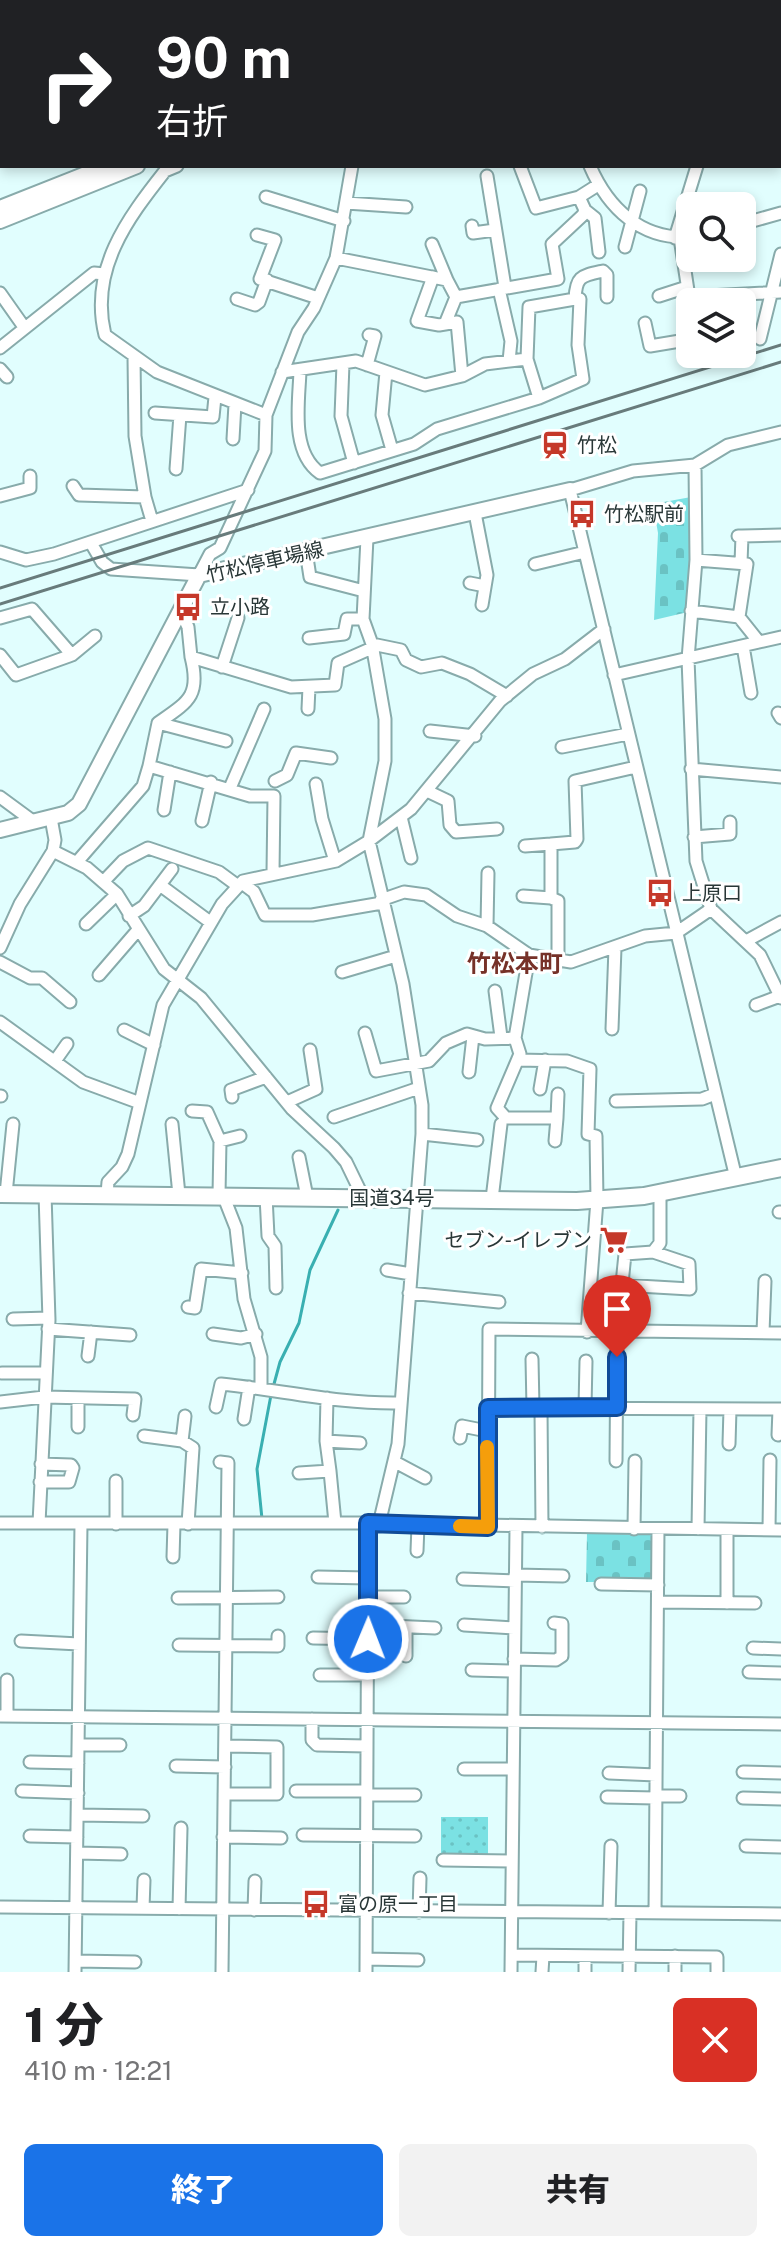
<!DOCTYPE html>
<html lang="ja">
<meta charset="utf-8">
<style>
:root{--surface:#fff;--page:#f2f2f2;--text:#202124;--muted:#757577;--accent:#1a73e8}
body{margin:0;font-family:"Public Sans","Noto Sans JP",sans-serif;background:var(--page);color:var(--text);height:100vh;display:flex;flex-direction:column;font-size:30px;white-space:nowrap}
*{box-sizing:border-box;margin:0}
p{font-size:26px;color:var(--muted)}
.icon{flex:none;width:44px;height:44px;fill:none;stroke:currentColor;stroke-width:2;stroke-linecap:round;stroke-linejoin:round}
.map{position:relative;height:1972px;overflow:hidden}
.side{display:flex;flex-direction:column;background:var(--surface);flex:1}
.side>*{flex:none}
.banner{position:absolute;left:0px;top:0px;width:782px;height:168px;box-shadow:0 4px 12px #0003;background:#202124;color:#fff;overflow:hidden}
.controls{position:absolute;left:676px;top:192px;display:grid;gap:16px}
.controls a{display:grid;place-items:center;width:80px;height:80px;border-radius:12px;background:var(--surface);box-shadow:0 4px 12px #0003;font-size:40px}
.pin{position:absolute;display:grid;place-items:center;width:68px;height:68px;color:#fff;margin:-82px -34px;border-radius:50% 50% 50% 0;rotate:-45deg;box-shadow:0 0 8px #0007}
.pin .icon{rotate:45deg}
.me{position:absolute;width:88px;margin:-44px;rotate:1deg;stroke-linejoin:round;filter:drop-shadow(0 0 6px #0008)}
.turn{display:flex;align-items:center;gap:28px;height:168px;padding:0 24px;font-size:36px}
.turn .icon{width:104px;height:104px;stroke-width:2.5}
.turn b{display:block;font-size:56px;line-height:68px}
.round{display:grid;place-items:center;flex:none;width:84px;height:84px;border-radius:12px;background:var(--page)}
.summary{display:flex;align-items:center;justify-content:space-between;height:136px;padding:0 24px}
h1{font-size:48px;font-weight:800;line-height:60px}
.cta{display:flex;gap:16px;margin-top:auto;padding:16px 24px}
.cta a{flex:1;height:92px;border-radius:12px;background:var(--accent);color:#fff;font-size:32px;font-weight:800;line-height:92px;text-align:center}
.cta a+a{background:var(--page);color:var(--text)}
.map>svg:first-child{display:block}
.cemetery{fill:url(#cemetery-stones)}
.park{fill:url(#park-dots)}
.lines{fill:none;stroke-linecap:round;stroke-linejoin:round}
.stream{stroke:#39afb1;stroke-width:3}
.minor-casing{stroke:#88abab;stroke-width:15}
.major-casing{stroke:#88abab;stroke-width:18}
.highway-casing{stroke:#88abab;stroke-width:20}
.minor{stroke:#fff;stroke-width:11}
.major{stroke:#fff;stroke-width:14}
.highway{stroke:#fff;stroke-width:16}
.rail{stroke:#687b7b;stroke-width:3}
.route-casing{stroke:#114b97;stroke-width:20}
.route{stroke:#1a73e8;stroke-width:14}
.slow{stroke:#f59e0b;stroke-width:14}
.labels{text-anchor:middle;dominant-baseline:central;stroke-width:6;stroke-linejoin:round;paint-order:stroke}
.poi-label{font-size:20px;fill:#293737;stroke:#fff;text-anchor:start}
.street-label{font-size:20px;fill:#293737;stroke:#fff}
.quarter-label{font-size:24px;font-weight:bold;fill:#763128;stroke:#fff}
</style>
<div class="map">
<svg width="781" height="1972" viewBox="0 0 781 1972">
<defs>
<pattern id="cemetery-stones" width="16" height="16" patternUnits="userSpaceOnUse" patternTransform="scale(2)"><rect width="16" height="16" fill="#7be1e3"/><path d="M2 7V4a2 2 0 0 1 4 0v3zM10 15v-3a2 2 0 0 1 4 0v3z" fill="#6ac2c3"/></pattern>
<pattern id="park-dots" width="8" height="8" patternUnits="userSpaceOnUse" patternTransform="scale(2)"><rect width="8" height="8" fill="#7be1e3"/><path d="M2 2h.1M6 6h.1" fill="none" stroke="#6ac2c3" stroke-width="1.8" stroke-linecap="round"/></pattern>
</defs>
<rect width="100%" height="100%" fill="#e1fefe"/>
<path class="cemetery" d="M691,497l3,12 -6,103 -34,8 4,-87 -5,-29z
M587,1533l68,2v47h-69z"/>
<path class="park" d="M441,1817h47v40h-47z"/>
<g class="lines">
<path class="stream" d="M262,1519l-5,-50 14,-74 9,-33 19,-39 11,-53 28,-60"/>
<defs>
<path id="minor" d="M295,0v2
M368,0l2,2
M444,0l1,2
M696,0v2
M230,2l1,-2
M258,2v-2
M411,2l2,-2
M454,2l2,-2
M598,2v-2
M724,2l14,-2
M780,55h1
M177,166l-12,5c-38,48 -76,99 -60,164l52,37 109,43
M520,166l16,42 43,-11
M590,166c18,42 51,74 100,71
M487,176l18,111
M266,197l78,24
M346,203l60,4
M585,210l10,8 4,34
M742,224l39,-11
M472,226l1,7 22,-3
M257,235l18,5 -15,39 58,19
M675,238l22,-72
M432,244l15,36
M625,247l15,-56
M336,258l111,22 9,17 102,-18 -6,-35 31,-29 2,-5 -6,-13 19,-12
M433,277l-16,44 22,4 18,-3 5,54
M499,289l12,52 -2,20
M0,293l24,34
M659,296l28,-9
M689,297l92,-5
M237,299l18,6 4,-3 8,-22
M645,323l5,23 30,-5 8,-7 1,-37 -9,-59
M445,324l11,-27
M760,339l21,-85
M0,348l94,-75 11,1
M134,357l1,79 10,61
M343,364l-2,52 13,47
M367,365l8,-29 -6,-1
M0,369l7,8
M300,371c-1,31 -10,81 20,102l94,-29 23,-15 102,-31 44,-19 -5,-34 2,-46h-5c1,-23 6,-23 28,-28l4,4v22
M282,372l74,-11 69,24 37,-9 23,-12 42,-5
M386,372l-4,43 10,35
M539,398l-12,-39 2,-52 46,-8
M155,413l58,4 2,-20
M233,439l2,-35
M695,465l1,95 -8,99 8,202 15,48 49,46 21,43
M176,469l4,-54
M73,486l6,9 66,2 7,24
M0,496l30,-8v-12
M475,513l12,62 -5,30
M738,536h4l-1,27
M742,536l39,-1
M367,538l-4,81 9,25 13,75v42l-16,80 34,143 19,121v29l-24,310 -19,80
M91,543l11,19 9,7 88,6 11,-21 10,-6 45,-97 1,-36 32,-83 16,-24 22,-50 16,-92
M306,551l4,26 54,14
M0,552l26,8 28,-6 194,-64
M696,560l51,4 -8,53
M535,564l50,-12
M470,583l15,3
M180,610l8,17 3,30 100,30 44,-2 3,-22 34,-15
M691,611l48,6 20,25
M0,618l32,-9 40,46 -56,20 -16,-20
M309,638l35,-4 3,-15h16
M372,644l29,6 5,10 15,7 21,-4 28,11 37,22
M743,646l8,47
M72,655l23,-19
M191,657c10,39 -3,45 -33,66l-9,43 101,30h24l-1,76
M222,667l16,-49
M614,675l167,-38
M308,709l1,-22
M778,713l3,5
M158,723l68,18
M430,731l45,5
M562,747l66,-13
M691,769l90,8
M275,781l12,-6 9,-22 35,5
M316,784l6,35 13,42
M230,788l34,-79
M427,791l21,10 2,24 6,7 41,-3
M0,797l34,25
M164,810l6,-38
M401,817l10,41
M202,821l9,-39
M694,837l36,-3v-12
M551,844l24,-2 2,-3 -2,-58 61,-14
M525,846l26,-2v54l7,3v60
M53,851l34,17 30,26 47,75 37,29 91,111 42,39 12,14 17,35
M77,862l66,-76 6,-20
M103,882l20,-21 25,-13 71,24 19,14
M242,883l12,9 11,23h47l70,-12
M160,885l50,37
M523,896l28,2
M381,900l23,-8 22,3 31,21 30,10 42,29 42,7 74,-26 31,-3 35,-24
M129,916l15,-10 28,-37
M86,924l31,-30
M487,926l1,-53
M746,941l35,-19
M0,948l20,-44 33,-53 2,-11 -4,-22
M529,955l-14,83 5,16 -23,54 9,10h51l-2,23
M0,962l30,16h12l28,24
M342,972l54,-16
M99,975l38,-44
M495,991l6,46
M756,1005l24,-9
M0,1022l83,60 57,21
M612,1029l3,-81
M124,1030l30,15
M365,1033l11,38 53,-10 17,-18 21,-9 18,5 30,-1
M518,1060l49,1 23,8 -2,65 8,2 1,64 -10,132
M55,1061l12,-17
M469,1072l4,-36
M540,1089l5,-29
M0,1096h1
M232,1097l-1,-7 35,-13
M616,1101l86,-2 13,-5
M287,1102l29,-13 -6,-39
M192,1111l15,1 13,29
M334,1117l85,-29
M557,1118l1,-24
M172,1124l7,71
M422,1134l55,6
M299,1157l8,40
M736,1178l-166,-688 63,-19 62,-6 33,-20 53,-13
M6,1194l7,-70
M107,1194l1,-12 14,-15 6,-13 35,-149 59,-101 21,-23 93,-20 33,-20 42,-32 89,-108 33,-27 32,-15 39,-30
M219,1195l1,-54 20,-5
M223,1195l13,33 8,71 17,58v31
M266,1196l2,40 7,10 1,42
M492,1199l9,-75
M779,1212h2
M387,1270l24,4
M621,1285l69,4 -1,-25 -36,-12
M409,1293l90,9
M188,1307l7,1 6,-39 41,4
M13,1319l36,-1
M48,1329l82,6
M763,1332l2,-51
M213,1334l28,4 15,-4
M88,1356l3,-24
M532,1359l1,49
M2,1373h43
M327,1398l-1,43 34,2
M0,1402l44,-5 91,2 -2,16
M216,1407l5,-23c60,6 117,20 178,19
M585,1407l1,-46
M488,1408l293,1
M541,1408l1,119
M244,1419l5,-32
M78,1427v-29
M778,1435l1,-26
M144,1436l38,5 11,7 -5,76
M460,1438l2,-12 25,5
M182,1441l3,-25
M326,1441l4,30
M729,1444l1,-35
M616,1461l1,-128 8,-79 28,-2 7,-9v-50
M220,1462l8,1 -6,509
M395,1462l30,16
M299,1473l31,-2 5,52
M116,1481v43
M40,1482h29l4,-14 -2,-3 -30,-1
M0,1523h368l413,7
M39,1523l10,-203 -4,-126
M488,1527l1,-198 292,4
M634,1529l1,-68
M698,1529l2,-120
M769,1530l1,-70
M417,1551l1,-26
M173,1557l1,-33
M515,1575l48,1
M318,1577l50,1
M463,1579l52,2
M601,1584l57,1
M368,1597h36
M178,1598l100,-1
M658,1602l97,1
M727,1603v-73
M368,1625l67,3
M464,1625l50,3
M313,1638l55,1
M21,1641l58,3
M179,1645l99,1v-10
M753,1648l28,1
M406,1656v-29
M514,1659l42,1 6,-4v-32l-8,-1
M472,1670l41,1
M749,1672l32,1
M320,1675h48
M0,1716l781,8
M7,1716v-36
M312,1719v21l5,5 50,1
M78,1745h42
M30,1762l48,1
M176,1766l49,1
M464,1769h48
M743,1772l38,1
M609,1773l47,2
M22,1791l56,2
M296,1791h71
M224,1794h53v-47l-52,-1
M367,1795h48
M655,1796h25
M607,1797l48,1
M743,1798l38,1
M77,1815l66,1
M303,1835l112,1
M30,1836l47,1
M223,1837l58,1
M746,1846l35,1
M77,1853l44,1
M443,1860l69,1
M0,1907l781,7
M143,1908l1,-28
M179,1909l2,-81
M254,1910l1,-29
M419,1912l1,-34
M609,1913l2,-67
M655,1913l3,-384
M512,1955l205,2v15
M366,1959l52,1
M76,1961l59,1
M75,1972l6,-448
M366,1972l2,-449
M511,1972l5,-445
M542,1972l1,-16
M585,1972v-16
M629,1972l1,-59
M675,1972v-16"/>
<path id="major" d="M513,2l4,-2
M544,2l5,-2
M0,208l106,-42
M0,221l137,-55
M0,830l68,-17 11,-9 120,-229 371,-85"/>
<path id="highway" d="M0,1194l577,7 67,-5 137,-28"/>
</defs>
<use href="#minor" class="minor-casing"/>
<use href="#major" class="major-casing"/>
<use href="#highway" class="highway-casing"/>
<use href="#minor" class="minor"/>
<use href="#major" class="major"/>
<use href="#highway" class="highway"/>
<path class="rail" d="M0,588l781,-243
M0,604l781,-242"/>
</g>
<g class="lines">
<defs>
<path id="route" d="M368,1639v-116l120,4v-119l129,-1v-50"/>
</defs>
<use href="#route" class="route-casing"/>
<use href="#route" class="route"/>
<path class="slow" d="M460,1526l28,1 -1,-80"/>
</g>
<defs>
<symbol id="station-bare" viewBox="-9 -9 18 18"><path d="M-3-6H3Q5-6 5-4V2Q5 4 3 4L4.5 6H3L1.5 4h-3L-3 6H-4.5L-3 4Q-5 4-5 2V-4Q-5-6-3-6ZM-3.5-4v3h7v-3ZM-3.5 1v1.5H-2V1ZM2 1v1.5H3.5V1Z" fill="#c53829" stroke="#fff" stroke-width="2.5" paint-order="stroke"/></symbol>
<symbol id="bus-bare" viewBox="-9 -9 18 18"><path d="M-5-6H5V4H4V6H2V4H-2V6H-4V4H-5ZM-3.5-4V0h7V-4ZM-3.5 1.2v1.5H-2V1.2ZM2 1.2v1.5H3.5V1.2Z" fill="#c53829" stroke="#fff" stroke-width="2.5" paint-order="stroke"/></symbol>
<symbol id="supermarket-bare" viewBox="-9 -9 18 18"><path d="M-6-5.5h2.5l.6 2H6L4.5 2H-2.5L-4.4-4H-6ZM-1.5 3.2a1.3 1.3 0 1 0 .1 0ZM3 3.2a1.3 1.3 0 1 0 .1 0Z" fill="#c53829" stroke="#fff" stroke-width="2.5" paint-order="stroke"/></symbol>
</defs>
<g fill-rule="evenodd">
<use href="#station-bare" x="535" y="425" width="40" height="40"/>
<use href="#bus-bare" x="562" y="494" width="40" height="40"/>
<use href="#bus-bare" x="168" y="587" width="40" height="40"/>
<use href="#bus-bare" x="640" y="873" width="40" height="40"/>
<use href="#supermarket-bare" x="594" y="1220" width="40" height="40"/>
<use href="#bus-bare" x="296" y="1884" width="40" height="40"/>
</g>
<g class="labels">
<g class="poi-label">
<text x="577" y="445">竹松</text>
<text x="604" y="514">竹松駅前</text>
<text x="210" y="607">立小路</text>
<text x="682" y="893">上原口</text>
<text x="592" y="1240" text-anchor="end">セブン-イレブン</text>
<text x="338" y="1904">富の原一丁目</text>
</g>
<g class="street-label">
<text transform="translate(265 562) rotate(-13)">竹松停車場線</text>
<text x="392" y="1198">国道34号</text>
</g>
<g class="quarter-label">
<text x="515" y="963">竹松本町</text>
</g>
</g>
</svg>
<div class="controls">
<a><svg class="icon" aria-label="search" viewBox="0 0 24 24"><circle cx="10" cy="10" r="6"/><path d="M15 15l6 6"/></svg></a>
<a><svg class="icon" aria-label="layers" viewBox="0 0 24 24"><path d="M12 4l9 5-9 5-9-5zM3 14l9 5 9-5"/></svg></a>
</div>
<div class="pin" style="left:617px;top:1357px;background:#d93025"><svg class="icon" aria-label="arrive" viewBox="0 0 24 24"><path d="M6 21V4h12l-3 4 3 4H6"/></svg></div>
<svg class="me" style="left:368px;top:1639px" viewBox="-20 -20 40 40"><circle r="17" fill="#1a73e8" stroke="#fff" stroke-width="3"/><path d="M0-11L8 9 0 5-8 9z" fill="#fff"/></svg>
<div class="banner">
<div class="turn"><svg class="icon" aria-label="right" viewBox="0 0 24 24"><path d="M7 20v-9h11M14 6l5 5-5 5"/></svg><div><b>90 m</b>右折</div></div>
</div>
</div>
<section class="side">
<div class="summary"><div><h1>1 分</h1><p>410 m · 12:21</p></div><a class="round" style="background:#d93025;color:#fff"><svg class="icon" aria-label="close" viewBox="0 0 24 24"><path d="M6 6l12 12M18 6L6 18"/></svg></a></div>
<div class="cta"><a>終了</a><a>共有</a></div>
</section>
